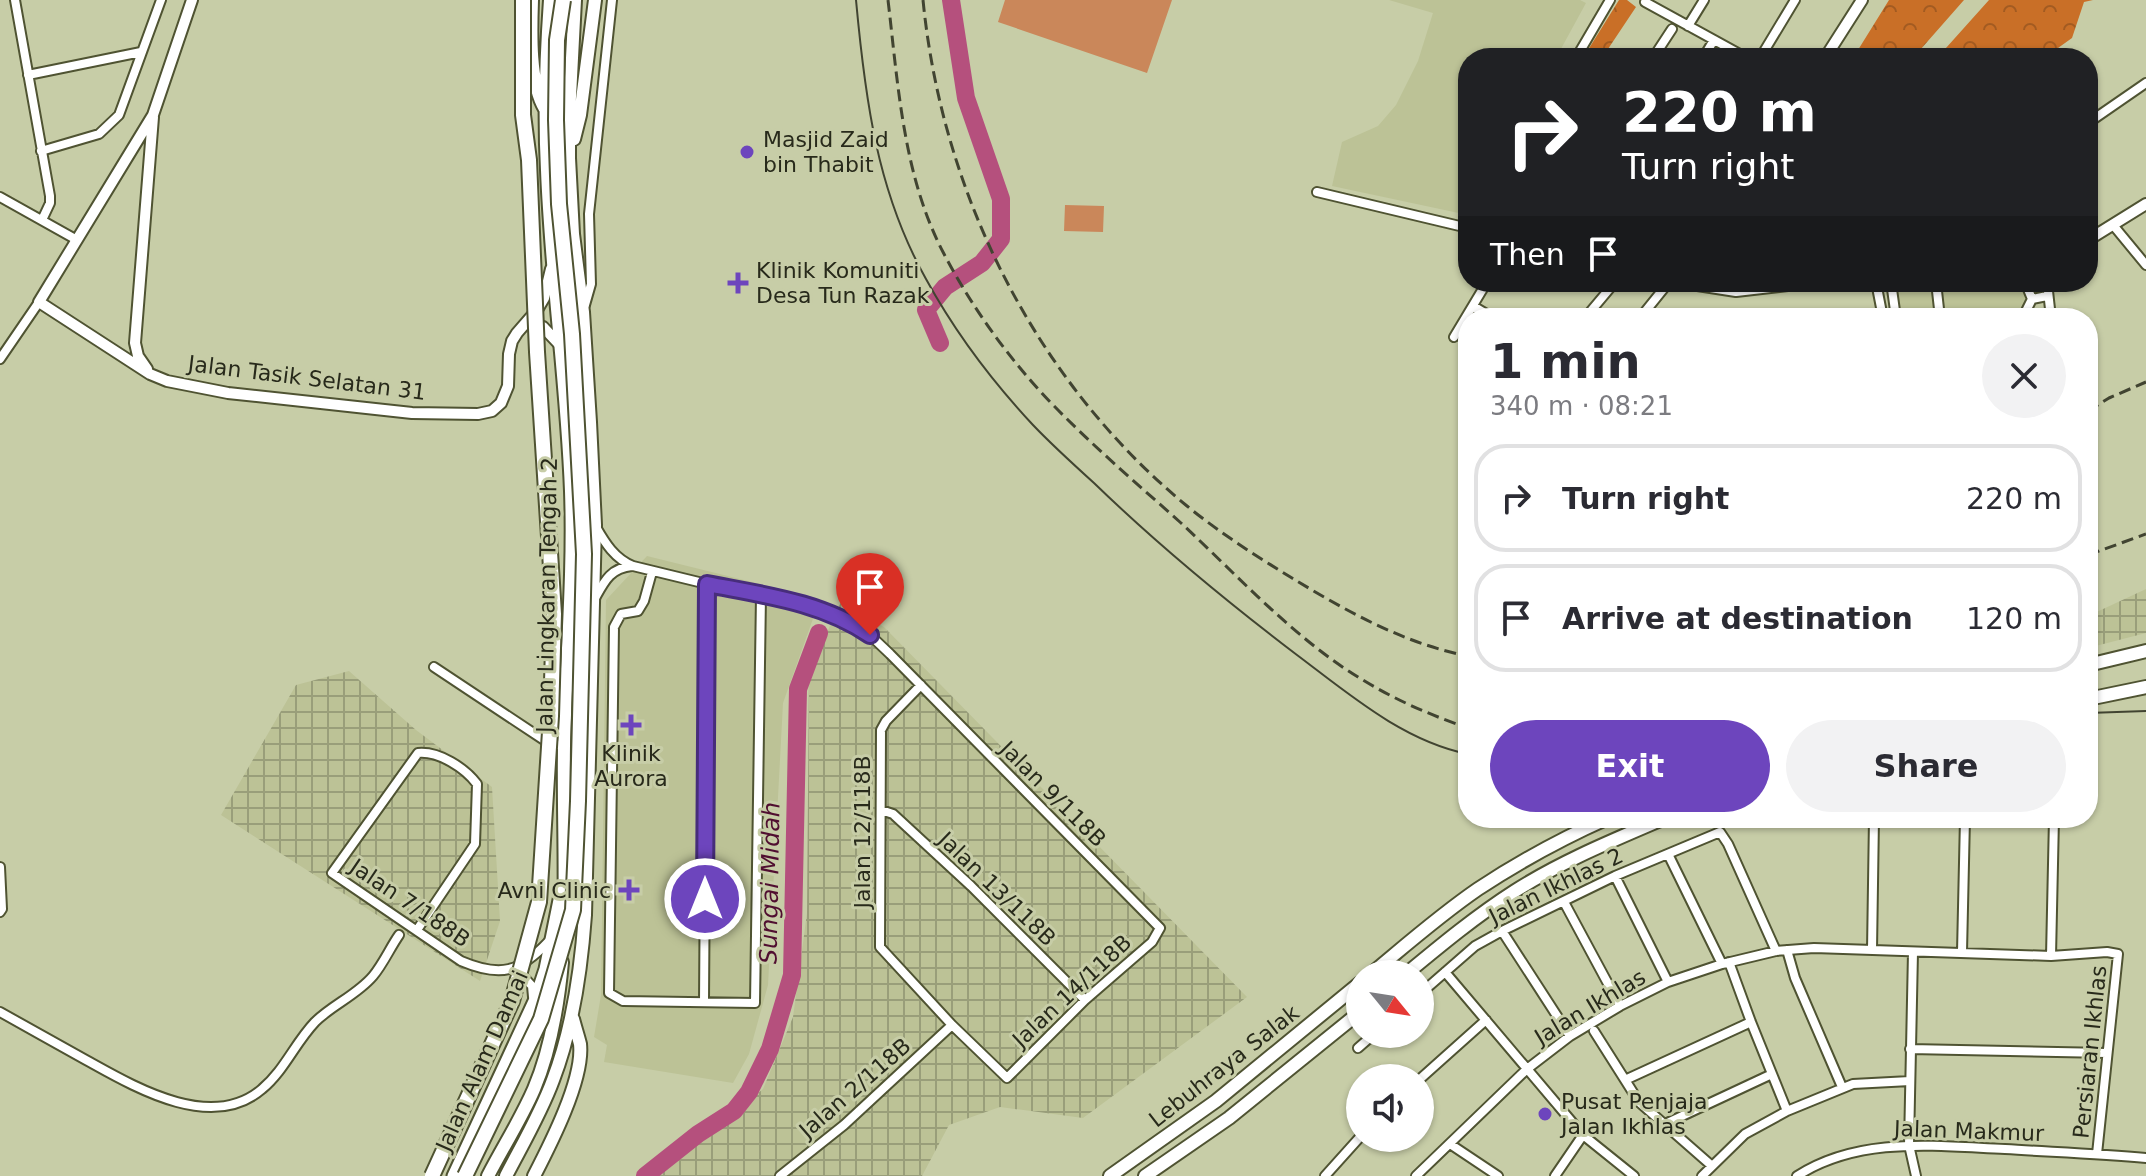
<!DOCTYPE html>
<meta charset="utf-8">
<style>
:root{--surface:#fff;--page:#f2f2f3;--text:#2b2b33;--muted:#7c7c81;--line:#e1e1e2;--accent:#6d45bd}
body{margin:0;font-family:"DejaVu Sans",sans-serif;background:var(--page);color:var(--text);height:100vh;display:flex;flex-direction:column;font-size:30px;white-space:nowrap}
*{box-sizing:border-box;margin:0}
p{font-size:26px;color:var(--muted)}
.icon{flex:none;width:44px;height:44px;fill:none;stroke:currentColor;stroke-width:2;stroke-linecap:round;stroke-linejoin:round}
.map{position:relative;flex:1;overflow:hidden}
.side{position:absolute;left:1458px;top:308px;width:640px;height:520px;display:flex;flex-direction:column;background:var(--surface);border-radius:32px;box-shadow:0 2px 6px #0004}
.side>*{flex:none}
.top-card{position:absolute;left:1458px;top:48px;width:640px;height:244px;border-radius:32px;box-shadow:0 2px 6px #0004;background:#202124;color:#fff;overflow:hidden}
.needle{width:52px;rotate:120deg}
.controls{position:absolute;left:1346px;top:960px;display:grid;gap:16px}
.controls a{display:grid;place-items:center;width:88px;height:88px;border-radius:50%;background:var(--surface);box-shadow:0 2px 6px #0004;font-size:40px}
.pin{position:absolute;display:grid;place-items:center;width:68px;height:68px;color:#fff;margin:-82px -34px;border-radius:50% 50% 50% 0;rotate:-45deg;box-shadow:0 0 8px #0007}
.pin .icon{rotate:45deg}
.me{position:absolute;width:88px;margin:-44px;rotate:0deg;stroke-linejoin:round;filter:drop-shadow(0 0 6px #0008)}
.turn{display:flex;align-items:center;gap:28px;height:168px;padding:0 32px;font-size:36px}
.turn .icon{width:104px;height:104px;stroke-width:2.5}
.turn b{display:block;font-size:56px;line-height:68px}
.then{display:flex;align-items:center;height:76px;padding:0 32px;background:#0003;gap:16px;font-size:30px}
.round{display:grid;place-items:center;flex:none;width:84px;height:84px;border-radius:42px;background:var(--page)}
.summary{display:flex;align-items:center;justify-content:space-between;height:136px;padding:0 32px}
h1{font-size:48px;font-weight:700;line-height:60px}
.action{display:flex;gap:16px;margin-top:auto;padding:16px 32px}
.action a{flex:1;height:92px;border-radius:48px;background:var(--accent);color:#fff;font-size:32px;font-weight:700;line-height:92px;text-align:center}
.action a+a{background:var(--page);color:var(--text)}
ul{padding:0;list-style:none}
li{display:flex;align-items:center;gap:24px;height:108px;margin:0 16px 12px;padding:0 16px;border:4px solid var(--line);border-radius:32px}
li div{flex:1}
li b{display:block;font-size:30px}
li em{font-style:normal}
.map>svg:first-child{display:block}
.built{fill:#bcc296}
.industrial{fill:url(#industrial-grid)}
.forest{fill:url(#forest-crowns)}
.garden{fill:#ca875a}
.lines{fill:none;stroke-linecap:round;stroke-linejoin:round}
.river{stroke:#b5507d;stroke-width:18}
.minor-casing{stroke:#4f5332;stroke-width:12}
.tertiary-casing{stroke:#4f5332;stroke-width:14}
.secondary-casing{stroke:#4f5332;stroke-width:15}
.trunk-casing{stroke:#4f5332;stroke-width:16}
.minor{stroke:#fff;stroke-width:8}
.tertiary{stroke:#fff;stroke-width:10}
.secondary{stroke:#fff;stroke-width:11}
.trunk{stroke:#fff;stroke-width:12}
.tram{stroke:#414431;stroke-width:2}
.rail{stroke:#414431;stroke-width:3;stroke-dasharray:12 6;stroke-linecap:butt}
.motorway-bridge-casing{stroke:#4f5332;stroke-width:18;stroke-linecap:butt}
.motorway-bridge{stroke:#fff;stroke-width:14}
.route-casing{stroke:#472d7b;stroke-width:20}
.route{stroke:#6d45bd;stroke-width:14}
.poi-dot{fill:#6d45bd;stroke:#c7cda7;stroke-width:3}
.labels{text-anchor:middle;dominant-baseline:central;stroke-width:6;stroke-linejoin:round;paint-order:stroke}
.poi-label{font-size:22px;fill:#282a1b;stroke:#c7cda7;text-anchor:start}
.street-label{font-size:22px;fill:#282a1b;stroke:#c7cda7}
.water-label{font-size:24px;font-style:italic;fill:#500e30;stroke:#c7cda7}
</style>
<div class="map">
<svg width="2146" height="1176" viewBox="0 0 2146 1176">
<defs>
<pattern id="industrial-grid" width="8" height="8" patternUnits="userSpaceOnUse" patternTransform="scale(2)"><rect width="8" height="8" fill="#bcc296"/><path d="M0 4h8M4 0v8" fill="none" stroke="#999e7a"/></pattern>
<pattern id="forest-crowns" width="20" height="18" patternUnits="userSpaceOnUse" patternTransform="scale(2)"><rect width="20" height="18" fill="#c96f27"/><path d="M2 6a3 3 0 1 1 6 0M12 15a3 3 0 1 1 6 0" fill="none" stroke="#a35b21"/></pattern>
</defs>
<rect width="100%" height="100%" fill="#c7cda7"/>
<path class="built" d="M1389,0h191l6,3 -30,55h-88v157l-136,-29 10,-44 36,-16 18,-21 22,-44 15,-48z
M1946,282h77l6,14 -9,18 -28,4h-93l-5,-29z
M647,556l173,43 -37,104 -15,282 -19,69 -16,29 -129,-21 3,-17 -13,-8 7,-42 5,-395z"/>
<path class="industrial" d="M2146,589v44l-58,15v-32z
M841,602l43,25 363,370 -164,121 -83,-11 -51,18 -27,51h-266l107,-87 30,-72 14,-104 2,-242z
M349,671l67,59 76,57 8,134 -20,60 -259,-166 75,-130z"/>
<path class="forest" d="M1619,0h8l9,7 -34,51h-19z
M1889,0h75l-51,58h-60z
M1989,0h104l-9,2 -12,36 -28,20h-107z"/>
<path class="garden" d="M1005,0h167l-25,73 -149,-51z
M1065,205l39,1 -1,26 -39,-1z"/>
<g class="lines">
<path class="river" d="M940,343l-14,-33 19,-23 37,-24 19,-24v-40l-35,-101 -15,-98
M645,1176l53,-42 36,-23 15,-19 21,-43 22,-74 6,-286 21,-56"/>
<defs>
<path id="minor" d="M15,0l35,196v7l-8,17
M1645,2l102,56
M1688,26l16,-26
M1576,58l34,-58
M1653,58l19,-29
M1703,58l11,-18
M1760,58l35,-58
M28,75l113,-23
M2088,123l58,-40
M41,151l58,-17 20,-19 42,-115
M1317,192l151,36
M0,197l77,43
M2113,225l33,40
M1876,282l7,36
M1936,282l4,36
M2025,282l7,17
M2047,282l4,36
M585,305l6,-21 -2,-70 23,-214
M1473,306l20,12
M1585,318l26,-31
M1640,318l29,-36
M1896,318l-4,-29 3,-3 28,-4
M2016,318l7,-1 9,-18 15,-3
M1454,337l33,-55
M0,359l39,-57
M596,527c9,16 19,32 37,39l74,18 94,19 31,10 38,22 20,19 270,274 -8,14 -67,58 -78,78 -55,-53 -72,-78 1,-217 5,-9 35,-36
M652,572l-8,29 -6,10 -17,3 -7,13 -5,366 14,8 132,2 6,-408
M594,600c10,-18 16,-32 38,-34
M434,667l110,73 20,7
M881,810l12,4 78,72 114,114
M1668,854l54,110
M0,867l2,42 -2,3
M1615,876l53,106
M1564,902l56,104
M417,930l58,-86 2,-60c-12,-16 -38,-33 -59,-31l-86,120 129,88c40,17 59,11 88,-20
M1502,931l68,105
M1787,950l8,28 47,109
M1872,950l2,-132
M1913,952l-4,193 7,31
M1962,952l3,-134
M2051,956l3,-138
M1729,962l22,60 36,89
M519,972l13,14 1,11
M1445,972l138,163 51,41
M1420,994l55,-48 27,-15 113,-55 105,-44 8,12 48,107
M704,1002l3,-418
M0,1012c29,16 57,32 86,48 47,26 125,73 176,29 22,-18 33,-46 53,-67 17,-17 42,-27 58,-46 10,-12 17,-28 26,-41
M1594,1031l45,71 73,64
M1358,1048l16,-14
M1910,1049l197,4
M1420,1079l66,-59
M1625,1080l126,-58
M1665,1124l107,-50
M1450,1144l48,32
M780,1176l64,-51 108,-100
M1325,1176l35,-39
M1416,1176l111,-107 43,-33 50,-30 48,-24 54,-18 54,-13 38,-3 237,8 56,-4 11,2 -21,200
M1555,1176l28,-41
M1702,1176l43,-42 42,-23 66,-27 57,-3
M1797,1176c62,-40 138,-30 208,-27 47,3 94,5 141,9"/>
<path id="tertiary" d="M192,0l-39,115 -114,187 111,72 17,7 61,12 184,20 66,1 14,-3 9,-8 7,-17 1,-32 3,-13 5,-8 20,-23 7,-12 7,-29
M1825,58l37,-58
M2088,240l58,-36
M1692,282l-1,2 45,7 77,-9
M533,324l10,3 17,18
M147,369l-9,-13 -3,-13 18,-226"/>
<path id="secondary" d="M453,1176l82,-177 10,-30 16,-79"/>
<path id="trunk" d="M532,0c-1,30 -3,83 13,109
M550,0c-4,56 -6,113 -3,170 4,107 20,214 24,321 3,85 -5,170 -7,255 -1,61 2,121 0,182
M574,139l6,-24 15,-115
M2088,665l58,-14
M2088,699l58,-12
M1371,974c35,-29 69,-59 107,-85 41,-27 85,-51 130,-71
M1406,974c35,-29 70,-58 109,-83 47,-30 99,-51 150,-73
M488,1176c15,-29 33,-57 46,-87 17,-40 24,-83 28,-127
M506,1176c16,-31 35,-63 47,-96 20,-52 28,-109 32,-165l10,-390 -5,-103 -7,-110 -10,-78 -4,-76v-42l6,-116
M534,1176c16,-31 50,-97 46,-132 -2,-8 -5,-17 -7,-25
M1110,1176l106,-75 144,-118
M1145,1176l84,-58 131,-106"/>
</defs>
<use href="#minor" class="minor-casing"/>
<use href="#tertiary" class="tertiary-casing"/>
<use href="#secondary" class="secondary-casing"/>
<use href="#trunk" class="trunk-casing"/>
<use href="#minor" class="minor"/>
<use href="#tertiary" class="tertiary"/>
<use href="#secondary" class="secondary"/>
<use href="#trunk" class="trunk"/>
<path class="tram" d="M856,0c9,98 21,192 70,279 29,53 65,101 107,146 19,20 40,39 61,58 64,62 132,118 203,172 52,39 106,86 171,99
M2088,713l58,-2"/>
<path class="rail" d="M888,0c10,84 15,175 55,252 31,60 74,118 122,165 37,37 77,71 116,106 56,52 112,114 177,154 35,22 72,38 110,51
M923,0c19,194 113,382 264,506 33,27 69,50 105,72 54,33 113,66 176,78
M2088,411l21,-13 37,-16
M2088,555l58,-21"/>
<defs>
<path id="motorway-bridge" d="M432,1176l80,-175 27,-99 12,-186 3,-102 -17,-262 -8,-192 -6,-45v-115
M465,1176l76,-157 32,-109 5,-109 6,-247 -12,-220 -13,-130 -3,-84 1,-80 6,-40"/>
</defs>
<use href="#motorway-bridge" class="motorway-bridge-casing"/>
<use href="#motorway-bridge" class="motorway-bridge"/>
</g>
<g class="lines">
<defs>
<path id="route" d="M705,899l2,-315c56,11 115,18 163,51"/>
</defs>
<use href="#route" class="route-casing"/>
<use href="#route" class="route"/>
</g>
<g class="poi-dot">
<circle cx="747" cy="152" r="8"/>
<path d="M734 271h8v8h8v8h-8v8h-8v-8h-8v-8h8z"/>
<path d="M627 713h8v8h8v8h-8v8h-8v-8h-8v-8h8z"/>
<path d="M625 878h8v8h8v8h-8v8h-8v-8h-8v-8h8z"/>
<circle cx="1545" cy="1114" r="8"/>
</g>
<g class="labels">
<g class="poi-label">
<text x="763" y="139">Masjid Zaid<tspan x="763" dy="25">bin Thabit</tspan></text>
<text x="756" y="270">Klinik Komuniti<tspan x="756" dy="25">Desa Tun Razak</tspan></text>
<text x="631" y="753" text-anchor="middle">Klinik<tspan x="631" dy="25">Aurora</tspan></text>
<text x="611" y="890" text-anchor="end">Avni Clinic</text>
<text x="1561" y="1101">Pusat Penjaja<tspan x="1561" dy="25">Jalan Ikhlas</tspan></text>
</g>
<g class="street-label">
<text transform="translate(307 378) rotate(7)">Jalan Tasik Selatan 31</text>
<text transform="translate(547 595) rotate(-89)">Jalan Lingkaran Tengah 2</text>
<text transform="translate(1053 794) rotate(45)">Jalan 9/118B</text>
<text transform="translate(862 832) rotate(-90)">Jalan 12/118B</text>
<text transform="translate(1556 886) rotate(-26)">Jalan Ikhlas 2</text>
<text transform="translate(997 889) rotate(44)">Jalan 13/118B</text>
<text transform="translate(410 903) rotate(34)">Jalan 7/188B</text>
<text transform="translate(1072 991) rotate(-43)">Jalan 14/118B</text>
<text transform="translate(1590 1007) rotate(-31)">Jalan Ikhlas</text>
<text transform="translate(2090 1052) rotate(-84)">Persiaran Ikhlas</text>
<text transform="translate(482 1061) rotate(-66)">Jalan Alam Damai</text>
<text transform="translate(1224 1066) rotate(-38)">Lebuhraya Salak</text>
<text transform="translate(855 1088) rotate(-41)">Jalan 2/118B</text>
<text transform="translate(1969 1131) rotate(2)">Jalan Makmur</text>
</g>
<g class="water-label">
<text transform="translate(770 883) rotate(-89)">Sungai Midah</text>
</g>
</g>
</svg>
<div class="controls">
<a><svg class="needle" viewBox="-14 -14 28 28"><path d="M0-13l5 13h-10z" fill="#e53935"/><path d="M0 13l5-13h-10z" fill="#7c7c81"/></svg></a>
<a><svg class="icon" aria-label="sound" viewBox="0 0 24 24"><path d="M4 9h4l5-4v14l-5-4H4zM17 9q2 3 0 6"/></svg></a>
</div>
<div class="pin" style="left:870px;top:635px;background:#d93025"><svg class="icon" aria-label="arrive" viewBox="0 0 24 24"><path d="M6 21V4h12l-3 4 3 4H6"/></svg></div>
<svg class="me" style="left:705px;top:899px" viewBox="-20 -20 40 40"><circle r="17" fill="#6d45bd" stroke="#fff" stroke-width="3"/><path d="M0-11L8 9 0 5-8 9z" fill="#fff"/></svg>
<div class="top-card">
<div class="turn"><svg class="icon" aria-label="right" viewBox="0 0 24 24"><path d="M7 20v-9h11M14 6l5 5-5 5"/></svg><div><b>220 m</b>Turn right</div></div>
<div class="then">Then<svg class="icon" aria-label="arrive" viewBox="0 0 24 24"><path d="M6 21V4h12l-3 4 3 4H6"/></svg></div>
</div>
<section class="side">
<div class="summary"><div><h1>1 min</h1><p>340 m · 08:21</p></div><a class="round"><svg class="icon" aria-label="close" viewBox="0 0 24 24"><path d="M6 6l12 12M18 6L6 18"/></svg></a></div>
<ul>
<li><svg class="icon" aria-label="right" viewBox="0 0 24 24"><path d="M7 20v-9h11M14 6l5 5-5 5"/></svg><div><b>Turn right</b></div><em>220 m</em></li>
<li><svg class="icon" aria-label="arrive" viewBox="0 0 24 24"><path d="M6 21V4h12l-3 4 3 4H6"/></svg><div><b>Arrive at destination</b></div><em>120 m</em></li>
</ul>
<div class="action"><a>Exit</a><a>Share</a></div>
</section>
</div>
